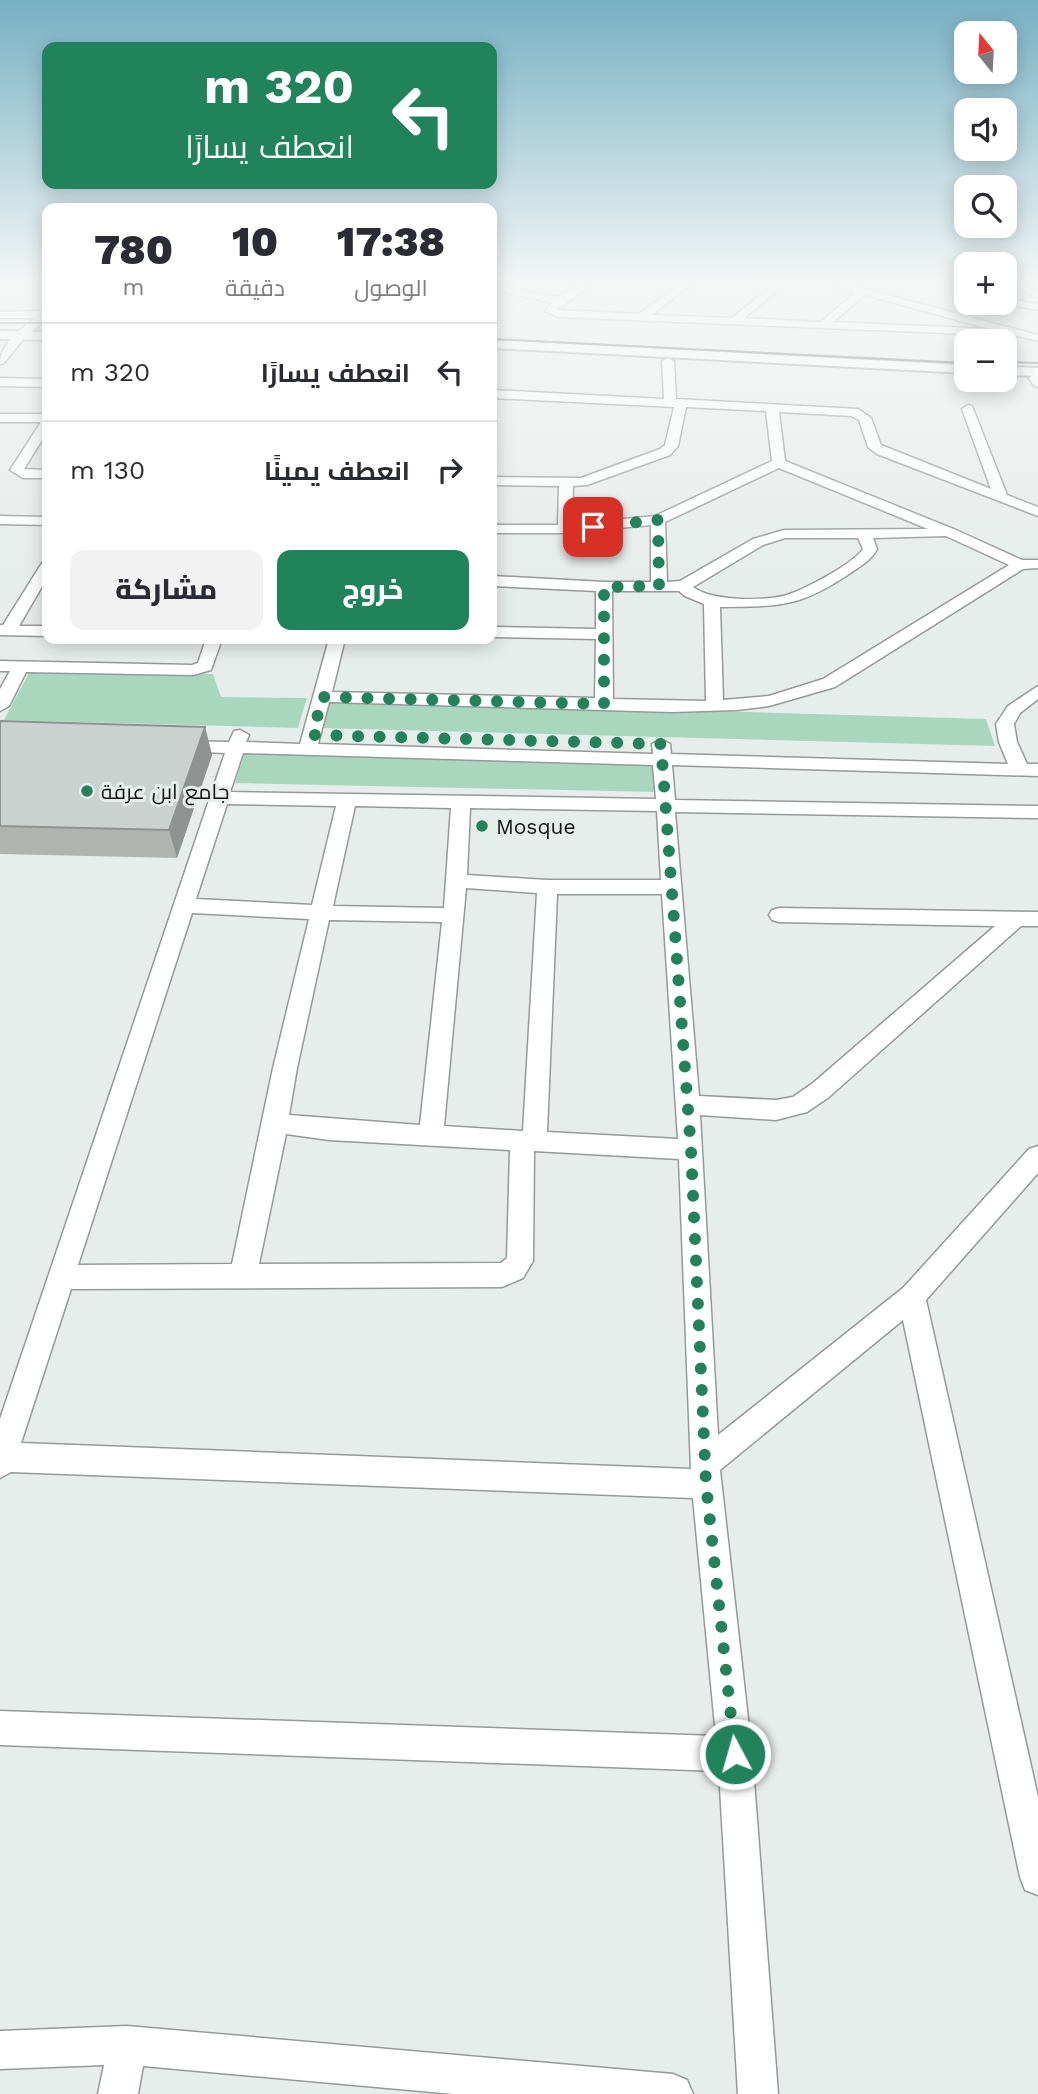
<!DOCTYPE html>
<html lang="ar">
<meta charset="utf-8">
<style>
:root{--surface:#fff;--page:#f2f2f3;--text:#2b2b33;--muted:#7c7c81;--line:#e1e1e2;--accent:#20835c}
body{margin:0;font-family:"Work Sans",Cairo,sans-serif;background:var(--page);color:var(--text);direction:rtl;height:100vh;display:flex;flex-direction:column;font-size:26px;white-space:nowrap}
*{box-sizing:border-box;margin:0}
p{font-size:23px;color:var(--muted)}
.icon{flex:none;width:38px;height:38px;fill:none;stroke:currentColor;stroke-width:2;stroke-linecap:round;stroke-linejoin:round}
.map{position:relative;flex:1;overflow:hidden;direction:ltr}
.side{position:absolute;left:42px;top:203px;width:455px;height:441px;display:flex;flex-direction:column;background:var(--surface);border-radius:14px;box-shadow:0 4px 18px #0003;direction:rtl}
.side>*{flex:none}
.hud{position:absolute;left:42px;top:42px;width:455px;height:147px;border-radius:14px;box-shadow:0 4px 18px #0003;direction:rtl;background:#20835c;color:#fff;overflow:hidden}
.needle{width:46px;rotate:342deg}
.buttons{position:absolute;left:954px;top:21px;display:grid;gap:14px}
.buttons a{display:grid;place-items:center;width:63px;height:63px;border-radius:14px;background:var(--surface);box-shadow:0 4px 18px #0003;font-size:35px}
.pin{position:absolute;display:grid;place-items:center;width:60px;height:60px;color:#fff;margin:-30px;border-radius:14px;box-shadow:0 4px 10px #0006}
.me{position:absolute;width:77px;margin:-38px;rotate:354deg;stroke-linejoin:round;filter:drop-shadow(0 0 5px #0008)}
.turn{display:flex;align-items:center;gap:24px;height:147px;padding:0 28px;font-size:32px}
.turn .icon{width:91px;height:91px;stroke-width:2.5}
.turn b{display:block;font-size:49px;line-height:60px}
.eta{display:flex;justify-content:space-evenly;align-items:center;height:119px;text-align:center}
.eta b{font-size:42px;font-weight:800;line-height:49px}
.button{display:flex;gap:14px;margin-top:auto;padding:14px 28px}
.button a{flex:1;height:80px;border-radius:14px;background:var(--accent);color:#fff;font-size:28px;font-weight:800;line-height:80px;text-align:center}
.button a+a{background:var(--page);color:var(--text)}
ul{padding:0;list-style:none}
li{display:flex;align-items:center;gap:21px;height:98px;padding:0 28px;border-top:2px solid var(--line)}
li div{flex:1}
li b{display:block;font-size:26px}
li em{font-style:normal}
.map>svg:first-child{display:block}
.green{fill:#a8d7be}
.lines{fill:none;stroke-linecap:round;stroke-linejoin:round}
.minor-casing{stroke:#959a97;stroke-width:3}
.major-casing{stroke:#959a97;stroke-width:4}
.minor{fill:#fff;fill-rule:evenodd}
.major{fill:#fff;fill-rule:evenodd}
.tram{stroke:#5d615f;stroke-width:2}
.wall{fill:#afb4b1}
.shaded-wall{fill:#8e9290}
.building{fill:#cbd1ce;stroke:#8e9290;stroke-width:2}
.route{stroke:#20835c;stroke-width:12;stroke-dasharray:0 21.6}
.poi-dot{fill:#20835c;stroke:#e7edea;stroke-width:2.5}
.labels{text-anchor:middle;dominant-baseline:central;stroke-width:6;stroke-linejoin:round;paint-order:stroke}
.poi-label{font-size:21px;fill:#121413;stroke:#e7edea;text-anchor:start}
</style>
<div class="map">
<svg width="1038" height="2094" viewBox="0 0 1038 2094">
<rect width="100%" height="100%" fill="#e7edea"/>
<path class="green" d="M30,671l183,3 8,23 86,1 -9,30 -294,-8z
M326,700l660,19 9,27 -674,-18z
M244,754l410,9 2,29 -421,-9z"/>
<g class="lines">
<defs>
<path id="minor" d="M492,285l66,12 21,-12h12l-34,25 82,4 40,-29h11l-38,30 80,3 41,-33h11l-40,33 77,4 34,-30 -21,-7h16l188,50v6l-20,-5 -460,-19 -13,-6 7,-8 -60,-14zM865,295l125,34 -157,-7z
M1008,285h14l16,6v7z
M1004,298l34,6v6l-38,-7h4z
M47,311v8l-22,18 -21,26 -4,1c0,-20 20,-34 35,-46h-35v-6z
M668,358l6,3 2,38 182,10 13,9 10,27 110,44 -29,-80 6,-4 4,1 35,89 31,12v9l-161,-62 -9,-7 -9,-27 -8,-4 -72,-4 6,49 171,69 66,30h16v8l-15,1 -188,118 -66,19 -32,4 -65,2 -343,-10 -11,42 335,10 -1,-10 9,-5 9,5 1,10 337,10 -9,-22 -3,-18 12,-18 30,-20v13l-18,14 -6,11 3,18 10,22h11v12l-366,-11 3,35 363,6v12l-363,-6 24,284 77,4 17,-3 20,-14 182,-157 -216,-4 -7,-2 -3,-5 3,-5 7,-2 259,4v14h-17l-192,171 -22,15 -31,8 -76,-5 18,320 185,-147 126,-139 9,-3v27l-112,127 112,497v98l-13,-5 -5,-13 -117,-557 -183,150 32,284 26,340h-40l-19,-323 -719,-26v-34l716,25 -23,-238 -682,-26 -11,6v-59l225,-666 -43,-2 -9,-5 9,-5 47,1 5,-11 6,-1 9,5 -3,7 54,2 29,-105h16l-13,53 263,6 1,-59 -104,-2v-10l104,2v-38l-104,-5v-10l112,6h47v-57l-86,8h-73v-8h66l1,-39 -67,-1v-8l89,1 79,-29 5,-4 9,-38 -182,-9v-8l172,9 -2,-38zM686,407l80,4 6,50 -117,55 -83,8 1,-38 14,-1 83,-30 8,-9zM779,468l149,61 -144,1 -31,9 -73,42 -13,1 -2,-60zM946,536l63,29 -186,114 -54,17 -46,4 -3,-93c60,-1 78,1 129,-33 11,-8 22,-13 28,-25l-4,-11zM785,538h73l5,11c-10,15 -62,43 -80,47 -21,5 -73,5 -90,-9l70,-42zM612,591h67l6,5 19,8 2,97 -93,-2zM243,753l410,12 3,34 -426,-7zM227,804l109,2 -24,99 -116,-6zM355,806l96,2 -7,100 -111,-2zM470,808l187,3 4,69h-114l-80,-5zM466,888l71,5 -14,238 -79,-5zM557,894h105l16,245 -131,-7zM192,913l117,6 -36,149 -41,196 -154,1zM329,920l113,2 -22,203 -131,-10 8,-47zM286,1134l43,6 181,10 -3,108 -6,5 -242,1zM534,1151l145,8 12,310 -670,-26 50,-154 431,-2 21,-9 10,-17z
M1035,374l3,1v12l-4,-1 -5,-8z
M0,378l47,1v8l-47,-1z
M0,414h47v18l-23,37 23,1v8h-24l-13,-8 31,-48h-41z
M0,516l47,1v8l-47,-1z
M47,562v16l-28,48h28v10l-47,-1v-10h3l39,-62z
M206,639h16l-11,31 -18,5 -167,-3 -17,34 -9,5v-22l10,-18h-10v-10l192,4 6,-2z
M127,2026l546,48 14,6 6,14h-239l-311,-28 -5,28h-40l6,-29 -104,4v-38z"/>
<path id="major" d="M0,331l47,1v8l-47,-1z
M492,340l474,25v8l-474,-25z
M1004,367l34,1v8l-34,-1z"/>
</defs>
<use href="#minor" class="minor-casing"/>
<use href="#major" class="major-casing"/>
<use href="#minor" class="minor"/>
<use href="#major" class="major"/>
<path class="tram" d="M0,323h47
M492,339l474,24
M1004,362l34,1"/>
</g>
<path class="wall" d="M0,721l205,6 7,28 -35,103 -177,-4z"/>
<path class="shaded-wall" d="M205,727l7,28 -35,103 -8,-28z"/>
<path class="building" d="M0,721l205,6 -36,103 -169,-4z"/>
<linearGradient id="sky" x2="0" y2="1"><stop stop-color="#76b0c3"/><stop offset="0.49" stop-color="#f4f7f6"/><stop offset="1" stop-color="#f4f7f6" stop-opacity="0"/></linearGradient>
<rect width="1038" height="578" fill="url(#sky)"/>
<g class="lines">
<path class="route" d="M593,527l65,-7 1,66 -55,1v117l-282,-7 -9,38 348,9 30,406 15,334 29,270"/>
</g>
<g class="poi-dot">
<circle cx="87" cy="791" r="7"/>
<circle cx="482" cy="826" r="7"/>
</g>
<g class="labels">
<g class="poi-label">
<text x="101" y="791">جامع ابن عرفة</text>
<text x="496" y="826">Mosque</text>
</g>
</g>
</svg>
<div class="buttons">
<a><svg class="needle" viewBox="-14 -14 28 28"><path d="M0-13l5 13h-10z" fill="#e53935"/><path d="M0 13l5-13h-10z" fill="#7c7c81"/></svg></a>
<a><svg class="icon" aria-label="sound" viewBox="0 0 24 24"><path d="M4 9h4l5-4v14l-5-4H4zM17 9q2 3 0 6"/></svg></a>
<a><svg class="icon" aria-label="search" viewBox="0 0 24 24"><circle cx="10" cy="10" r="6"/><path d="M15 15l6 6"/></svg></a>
<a>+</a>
<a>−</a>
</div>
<div class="pin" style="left:593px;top:527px;background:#d93025"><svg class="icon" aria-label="arrive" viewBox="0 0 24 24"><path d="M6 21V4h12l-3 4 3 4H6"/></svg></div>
<svg class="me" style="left:735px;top:1754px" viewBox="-20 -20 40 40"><circle r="17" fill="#20835c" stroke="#fff" stroke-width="3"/><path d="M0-11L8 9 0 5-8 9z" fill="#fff"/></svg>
<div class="hud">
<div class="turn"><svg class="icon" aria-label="left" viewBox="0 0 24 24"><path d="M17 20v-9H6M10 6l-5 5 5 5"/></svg><div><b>320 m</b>انعطف يسارًا</div></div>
</div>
<section class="side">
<div class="eta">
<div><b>17:38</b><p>الوصول</p></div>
<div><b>10</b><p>دقيقة</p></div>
<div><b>780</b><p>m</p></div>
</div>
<ul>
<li><svg class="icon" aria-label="left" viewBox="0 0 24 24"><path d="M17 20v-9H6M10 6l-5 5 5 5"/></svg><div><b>انعطف يسارًا</b></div><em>320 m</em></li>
<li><svg class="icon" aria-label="right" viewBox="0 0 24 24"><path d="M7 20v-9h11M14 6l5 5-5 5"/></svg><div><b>انعطف يمينًا</b></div><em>130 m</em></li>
</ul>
<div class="button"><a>خروج</a><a>مشاركة</a></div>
</section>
</div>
